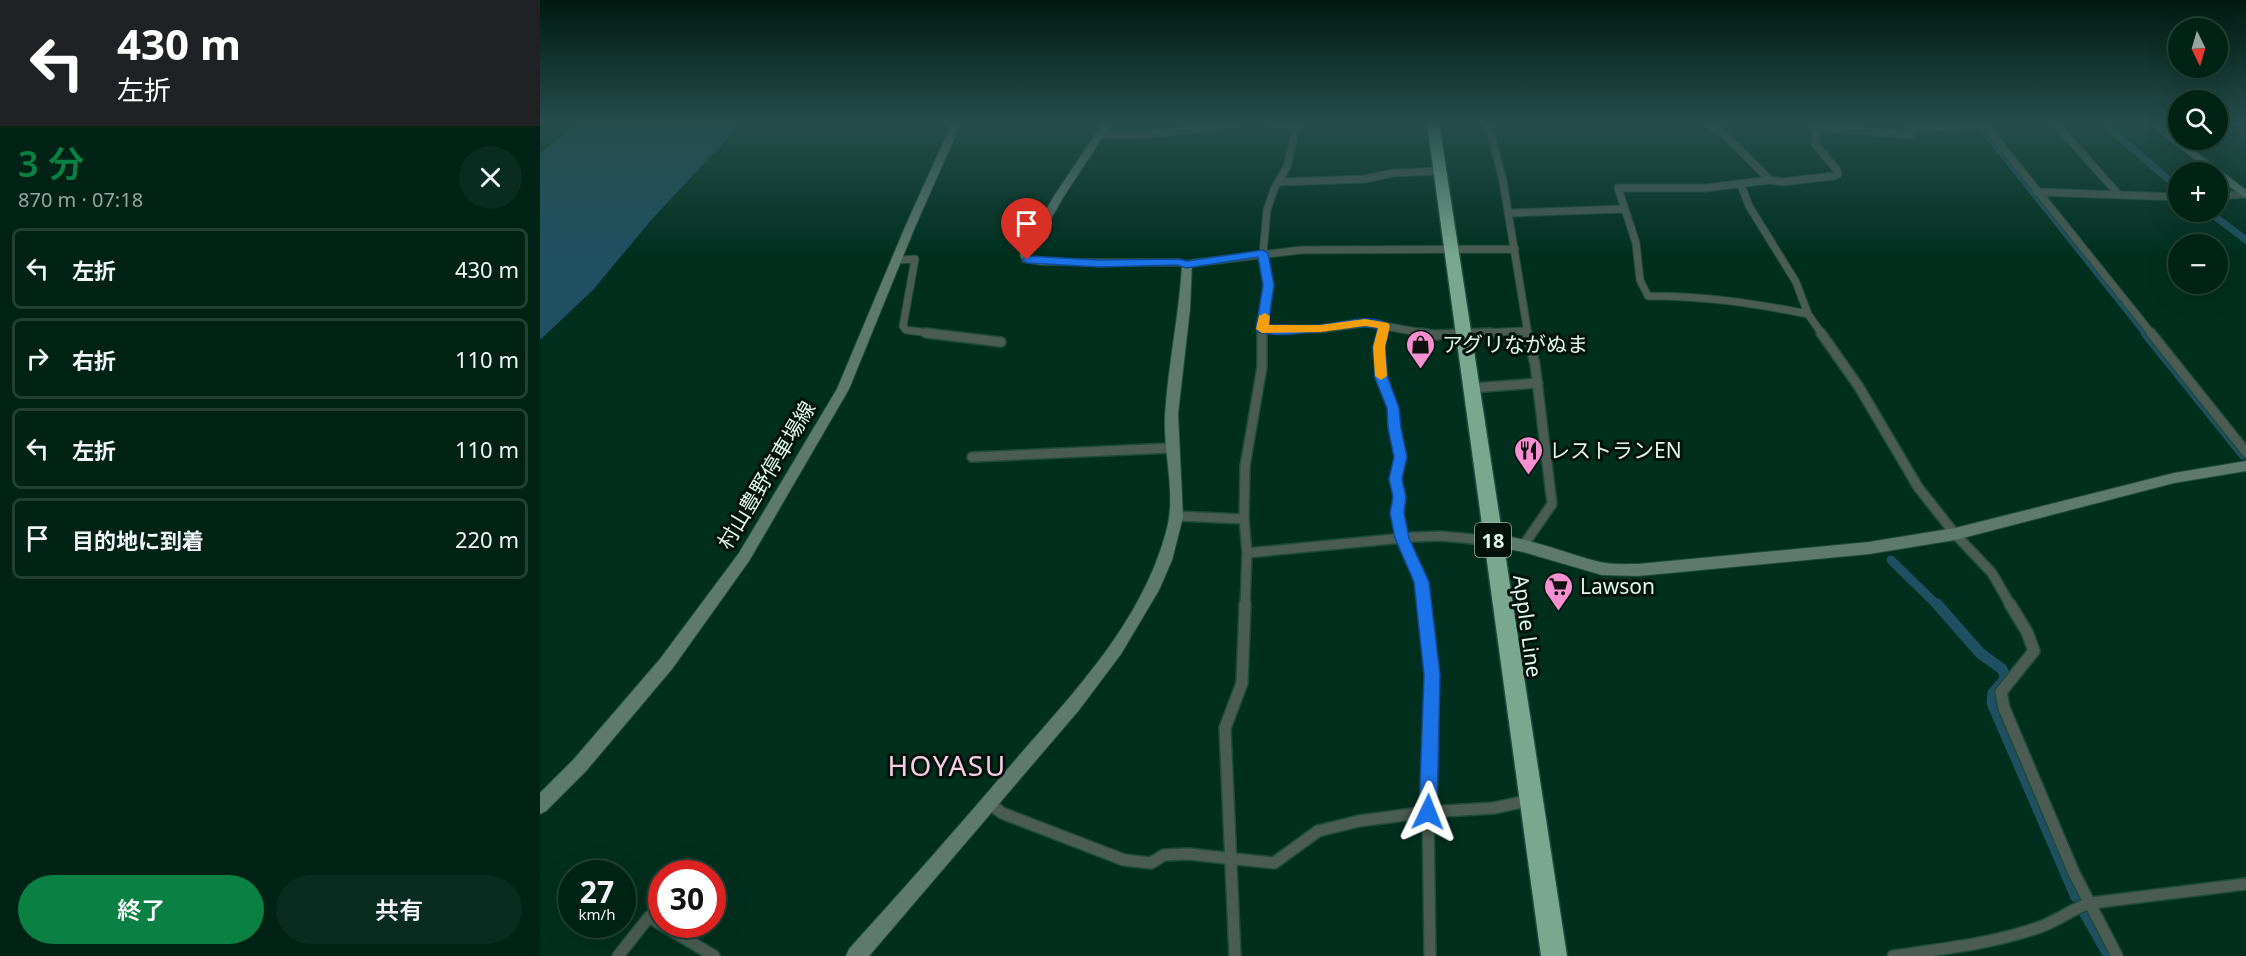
<!DOCTYPE html>
<html lang="ja">
<meta charset="utf-8">
<style>
:root{--surface:#002316;--page:#0a2b1f;--text:#f1f3f6;--muted:#95a4a1;--line:#224035;--accent:#0b8043}
body{margin:0;font-family:"Noto Sans","Noto Sans JP",sans-serif;background:var(--page);color:var(--text);height:100vh;display:flex;flex-direction:column;font-size:22px;white-space:nowrap}
*{box-sizing:border-box;margin:0}
p{font-size:20px;color:var(--muted)}
.icon{flex:none;width:33px;height:33px;fill:none;stroke:currentColor;stroke-width:2;stroke-linecap:round;stroke-linejoin:round}
.map{position:relative;flex:1;overflow:hidden}
.drawer{display:flex;flex-direction:column;background:var(--surface);width:540px}
.drawer>*{flex:none}
.guide{background:#202124;color:#fff;overflow:hidden}
.needle{width:39px;rotate:175deg}
.fabs{position:absolute;left:1628px;top:18px;display:grid;gap:12px}
.fabs a{display:grid;place-items:center;width:60px;height:60px;border-radius:50%;background:var(--surface);box-shadow:0 6px 24px #0002,0 0 0 2px var(--line);font-size:30px}
.speed{position:absolute;left:18px;top:860px;display:flex;gap:12px;font-size:30px;font-weight:700;text-align:center}
.speed>*{display:grid;place-content:center;width:78px;height:78px;border-radius:50%;background:var(--surface);box-shadow:0 6px 24px #0002,0 0 0 2px var(--line);line-height:1}
.speed small{font-size:15px;font-weight:400}
.speed .limit{border:9px solid #d22;background:#fff;color:#111}
.pin{position:absolute;display:grid;place-items:center;width:51px;height:51px;color:#fff;margin:-62px -26px;border-radius:50% 50% 50% 0;rotate:-45deg;box-shadow:0 0 6px #0007}
.pin .icon{rotate:45deg}
.me{position:absolute;width:66px;margin:-33px;rotate:2deg;stroke-linejoin:round;filter:drop-shadow(0 0 4px #0008)}
.turn{display:flex;align-items:center;gap:21px;height:126px;padding:0 18px;font-size:27px}
.turn .icon{width:78px;height:78px;stroke-width:2.5}
.turn b{display:block;font-size:42px;line-height:51px}
.round{display:grid;place-items:center;flex:none;width:63px;height:63px;border-radius:32px;background:var(--page)}
.overview{display:flex;align-items:center;justify-content:space-between;height:102px;padding:0 18px}
h1{font-size:36px;font-weight:600;line-height:45px;color:var(--accent)}
.cta{display:flex;gap:12px;margin-top:auto;padding:12px 18px}
.cta a{flex:1;height:69px;border-radius:36px;background:var(--accent);color:#fff;font-size:24px;font-weight:600;line-height:69px;text-align:center}
.cta a+a{background:var(--page);color:var(--text)}
ul{padding:0;list-style:none}
li{display:flex;align-items:center;gap:18px;height:81px;margin:0 12px 9px;padding:0 6px;border:3px solid var(--line);border-radius:9px}
li div{flex:1}
li b{display:block;font-size:22px}
li em{font-style:normal}
main{display:flex;flex:1;min-height:0}
.map>svg:first-child{display:block}
.water{fill:#1f5061}
.lines{fill:none;stroke-linecap:round;stroke-linejoin:round}
.canal-far2{stroke:#1f5061;stroke-width:7}
.canal-far1{stroke:#1f5061;stroke-width:9}
.canal{stroke:#1f5061;stroke-width:11}
.street-far2-casing{stroke:#1f4b3b;stroke-width:9}
.street-far1-casing{stroke:#1f4b3b;stroke-width:12}
.street-casing{stroke:#1f4b3b;stroke-width:14}
.secondary-casing{stroke:#1f4b3b;stroke-width:2}
.highway-casing{stroke:#1f4b3b;stroke-width:3}
.street-far2{stroke:#4a5c53;stroke-width:7}
.street-far1{stroke:#4a5c53;stroke-width:9}
.street{stroke:#4a5c53;stroke-width:11}
.secondary{fill:#5e7a6c;fill-rule:evenodd}
.highway{fill:#7aa790;fill-rule:evenodd}
.route{fill:#1a73e8;stroke:#114b97;stroke-width:1.5}
.slow{fill:#f59e0b}
.labels{text-anchor:middle;dominant-baseline:central;stroke-width:6;stroke-linejoin:round;paint-order:stroke}
.shield{fill:#03130b;stroke:#9db2a7;stroke-width:1.5}
.shield-label{font-size:20px;font-weight:bold;fill:#dff6ea}
.poi-label{font-size:21px;fill:#dff6ea;stroke:#03130b;text-anchor:start}
.street-label{font-size:21px;fill:#dff6ea;stroke:#03130b}
.near-quarter-label{font-size:28px;letter-spacing:1.5px;fill:#f9cde6;stroke:#03130b}
</style>
<main>
<section class="drawer">
<div class="guide">
<div class="turn"><svg class="icon" aria-label="left" viewBox="0 0 24 24"><path d="M17 20v-9H6M10 6l-5 5 5 5"/></svg><div><b>430 m</b>左折</div></div>
</div>
<div class="overview"><div><h1>3 分</h1><p>870 m · 07:18</p></div><a class="round"><svg class="icon" aria-label="close" viewBox="0 0 24 24"><path d="M6 6l12 12M18 6L6 18"/></svg></a></div>
<ul>
<li><svg class="icon" aria-label="left" viewBox="0 0 24 24"><path d="M17 20v-9H6M10 6l-5 5 5 5"/></svg><div><b>左折</b></div><em>430 m</em></li>
<li><svg class="icon" aria-label="right" viewBox="0 0 24 24"><path d="M7 20v-9h11M14 6l5 5-5 5"/></svg><div><b>右折</b></div><em>110 m</em></li>
<li><svg class="icon" aria-label="left" viewBox="0 0 24 24"><path d="M17 20v-9H6M10 6l-5 5 5 5"/></svg><div><b>左折</b></div><em>110 m</em></li>
<li><svg class="icon" aria-label="arrive" viewBox="0 0 24 24"><path d="M6 21V4h12l-3 4 3 4H6"/></svg><div><b>目的地に到着</b></div><em>220 m</em></li>
</ul>
<div class="cta"><a>終了</a><a>共有</a></div>
</section>
<div class="map">
<svg width="1706" height="956" viewBox="0 0 1706 956">
<rect width="100%" height="100%" fill="#002f1e"/>
<path class="water" d="M40,123h162l-90,96 -59,71 -53,50v-187z"/>
<g class="lines">
<path class="canal-far2" d="M1438,123l168,211
M1563,123l75,65
M1669,212l37,28"/>
<path class="canal-far1" d="M1605,333l98,122
M1351,560l47,46"/>
<path class="canal" d="M1397,604l43,49 22,16 4,9 -13,15 -1,10 84,194
M1544,912l25,44"/>
<defs>
<path id="street-far2" d="M731,123l25,3
M948,123l15,58 25,153
M1165,123l14,6 51,51
M1443,123l169,211
M1515,123l64,72
M1276,127l94,8v-7l75,-3
M562,134c47,4 91,-5 137,-11
M738,182l87,-3 28,-6 47,-2
M1201,185l8,21 47,76 12,32 14,20
M1497,192l141,5
M1677,196l29,-2
M968,213l115,-4
M358,260l17,-1 -12,67 3,4 32,4
M647,264l114,-14 214,-1
M1268,314c-56,-11 -103,-18 -160,-18l-8,-16 -4,-37 -18,-55h88l64,-8 12,2 52,-6 4,-2 -1,-4 -22,-26 1,-17 -3,-4
M722,329h58l46,-6 18,3
M722,334l6,-49 -5,-32 4,-43 7,-21 13,-22 10,-44
M842,334l2,-8 45,8
M916,334l71,-3"/>
<path id="street-far1" d="M386,333l75,9
M842,333l-3,14 2,31 12,30 1,20 6,29 -4,22 3,18 -2,16 5,25 19,44 3,24
M880,333l14,2 57,-2
M1281,333l38,54 59,100 37,47 37,39 19,33
M1611,333l95,119
M932,388l66,-5
M432,457l199,-9
M636,516l68,3
M983,546l29,-42 -17,-140 -8,-31
M707,553l167,-16 27,-1 53,5
M705,606l2,-53 -3,-34 1,-53 17,-99v-34"/>
<path id="street" d="M884,604l8,71 -4,137 2,144
M1470,604l17,28 7,19 -33,41 3,16 70,165 43,83
M450,804l12,9 122,47 27,3 13,-8 24,-1 86,9 44,-32 41,-10 69,-9 66,-4 37,-8
M78,956l31,-39 65,39
M695,956l-10,-228 17,-45 3,-79
M1353,956c49,-7 97,-12 144,-28 20,-6 35,-20 54,-25l155,-19"/>
<path id="secondary" d="M412,123h9l-46,104 -66,162 -100,172 -77,108 -86,102 -40,40 -6,3v-21l34,-34 86,-100 79,-106 98,-164 68,-162z
M563,123h9l-48,73 -34,59 1,2 11,2h137l13,5 -2,45 -12,105 5,103 -11,43 -13,30 -38,64 -42,56 -210,246h-23l3,-7c57,-63 113,-126 168,-191 59,-68 125,-137 149,-226 11,-37 -3,-78 -1,-117 3,-50 14,-99 17,-149l-140,-1 -19,-3 -3,-7 34,-59z
M1608,123h10l88,67v8l-29,-20v-6h-6z
M1706,461v10l-72,12 -219,57 -86,14 -231,22 -36,-1 -79,-23 -34,-7 -2,-4 2,-4c21,-7 86,20 111,25 12,3 26,2 38,2l231,-22 86,-14 219,-55z"/>
<path id="highway" d="M887,123h12l128,833h-26z"/>
</defs>
<use href="#street-far2" class="street-far2-casing"/>
<use href="#street-far1" class="street-far1-casing"/>
<use href="#street" class="street-casing"/>
<use href="#secondary" class="secondary-casing"/>
<use href="#highway" class="highway-casing"/>
<use href="#street-far2" class="street-far2"/>
<use href="#street-far1" class="street-far1"/>
<use href="#street" class="street"/>
<use href="#secondary" class="secondary"/>
<use href="#highway" class="highway"/>
</g>
<linearGradient id="sky" x2="0" y2="1"><stop stop-color="#001a10"/><stop offset="0.48" stop-color="#264d4c"/><stop offset="1" stop-color="#264d4c" stop-opacity="0"/></linearGradient>
<rect width="1706" height="257" fill="url(#sky)"/>
<path class="route" d="M723,250l5,3 6,32 -6,40c18,0 36,1 53,0 18,-2 55,-13 69,1l-5,21 3,31 11,30 2,20 6,29 -5,22 4,18 -2,16 5,25 20,44 11,93 -3,137 -2,7 -7,2 -6,-2 -3,-7 5,-137 -10,-93 -19,-44 -5,-25 3,-16 -4,-18 5,-22 -6,-29 -1,-20 -12,-30 -2,-31 5,-19c-39,-6 -81,13 -120,4l-2,-3 7,-44 -5,-28 -72,11 -8,-3 -78,2 -73,-4 -5,-3 5,-4 73,4 79,-1 8,2z"/>
<path class="slow" d="M725,313l5,3 -1,9h51l45,-6 23,4 2,3 -5,21 2,29 -6,4 -6,-4 -2,-29 5,-19 -13,-2 -45,6 -58,1 -6,-4 3,-13z"/>
<defs>
<symbol id="shop-pin" viewBox="-11 -11 22 30"><path d="M0 17L-7.5 6A9.5 9.5 0 1 1 7.5 6Z" fill="#f690d0" stroke="#03130b"/><path d="M-5-2.5h2.3a2.7 3.5 0 0 1 5.4 0H5L5.5 6h-11ZM-1.5-2.5h3a1.5 2.3 0 0 0-3 0Z" fill="#111"/></symbol>
<symbol id="restaurant-pin" viewBox="-11 -11 22 30"><path d="M0 17L-7.5 6A9.5 9.5 0 1 1 7.5 6Z" fill="#f690d0" stroke="#03130b"/><path d="M-5-6h1v4h1v-4h1v4h1v-4h1v5L-1.5 .5V6h-2V.5L-5-1ZM5-6V6H3V1.5H1.5Q1.5-4 5-6Z" fill="#111"/></symbol>
<symbol id="supermarket-pin" viewBox="-11 -11 22 30"><path d="M0 17L-7.5 6A9.5 9.5 0 1 1 7.5 6Z" fill="#f690d0" stroke="#03130b"/><path d="M-6-5.5h2.5l.6 2H6L4.5 2H-2.5L-4.4-4H-6ZM-1.5 3.2a1.3 1.3 0 1 0 .1 0ZM3 3.2a1.3 1.3 0 1 0 .1 0Z" fill="#111"/></symbol>
</defs>
<g fill-rule="evenodd">
<use href="#shop-pin" x="864" y="328" width="33" height="45"/>
<use href="#restaurant-pin" x="972" y="434" width="33" height="45"/>
<use href="#supermarket-pin" x="1002" y="570" width="33" height="45"/>
</g>
<g class="labels">
<rect class="shield" x="935" y="523" width="36" height="34" rx="4.5"/>
<g class="shield-label">
<text x="953" y="540">18</text>
</g>
<g class="poi-label">
<text x="902" y="344">アグリながぬま</text>
<text x="1009" y="450">レストランEN</text>
<text x="1040" y="586">Lawson</text>
</g>
<g class="street-label">
<text transform="translate(226 475) rotate(-59)">村山豊野停車場線</text>
<text transform="translate(988 626) rotate(82)">Apple Line</text>
</g>
<g class="near-quarter-label">
<text x="407" y="765">HOYASU</text>
</g>
</g>
</svg>
<div class="fabs">
<a><svg class="needle" viewBox="-14 -14 28 28"><path d="M0-13l5 13h-10z" fill="#e53935"/><path d="M0 13l5-13h-10z" fill="#95a4a1"/></svg></a>
<a><svg class="icon" aria-label="search" viewBox="0 0 24 24"><circle cx="10" cy="10" r="6"/><path d="M15 15l6 6"/></svg></a>
<a>+</a>
<a>−</a>
</div>
<div class="speed"><div>27<small>km/h</small></div><div class="limit">30</div></div>
<div class="pin" style="left:487px;top:260px;background:#d93025"><svg class="icon" aria-label="arrive" viewBox="0 0 24 24"><path d="M6 21V4h12l-3 4 3 4H6"/></svg></div>
<svg class="me" style="left:888px;top:812px" viewBox="-20 -20 40 40"><path d="M0-17L14 15 0 8-14 15z" fill="#1a73e8" stroke="#fff" stroke-width="4"/></svg>
</div>
</main>
